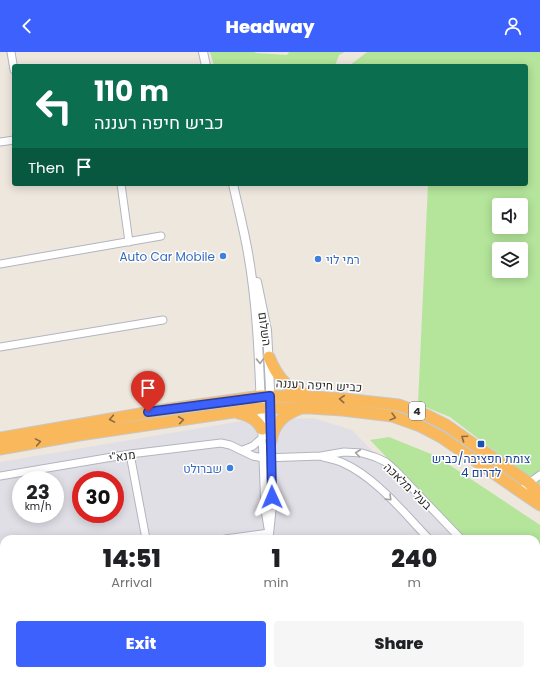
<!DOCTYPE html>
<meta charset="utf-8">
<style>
:root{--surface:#fff;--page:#f6f6f6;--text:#202124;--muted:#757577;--accent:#3d61fc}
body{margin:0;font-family:Poppins,Heebo,sans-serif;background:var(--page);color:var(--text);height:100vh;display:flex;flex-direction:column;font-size:15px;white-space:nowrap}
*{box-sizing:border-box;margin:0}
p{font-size:13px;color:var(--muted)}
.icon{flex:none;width:22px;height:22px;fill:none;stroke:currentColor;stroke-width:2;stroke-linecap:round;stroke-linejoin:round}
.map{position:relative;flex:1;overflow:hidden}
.drawer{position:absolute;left:0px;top:483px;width:540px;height:140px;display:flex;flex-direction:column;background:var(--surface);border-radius:12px 12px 0 0;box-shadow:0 2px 10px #0003}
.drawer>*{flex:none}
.guide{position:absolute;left:12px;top:12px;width:516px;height:122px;border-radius:4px;box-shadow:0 2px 10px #0003;background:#0b6e4f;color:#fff;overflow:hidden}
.controls{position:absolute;left:492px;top:146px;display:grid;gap:8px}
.controls a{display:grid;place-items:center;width:36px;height:36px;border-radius:4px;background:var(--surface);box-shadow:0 2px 10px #0003;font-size:20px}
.speed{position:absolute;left:12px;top:419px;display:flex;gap:8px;font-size:20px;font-weight:700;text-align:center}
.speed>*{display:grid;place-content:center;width:52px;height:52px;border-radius:50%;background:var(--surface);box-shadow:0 2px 10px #0003;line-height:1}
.speed small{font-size:10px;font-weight:400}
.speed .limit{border:6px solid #d22;background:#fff;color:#111}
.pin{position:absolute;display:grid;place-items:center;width:34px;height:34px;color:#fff;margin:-41px -17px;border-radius:50% 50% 50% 0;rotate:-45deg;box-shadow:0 0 4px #0007}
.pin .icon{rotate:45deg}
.me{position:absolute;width:44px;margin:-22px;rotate:359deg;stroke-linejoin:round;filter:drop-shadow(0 0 3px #0008)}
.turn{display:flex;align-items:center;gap:14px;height:84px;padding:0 16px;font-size:18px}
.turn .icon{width:52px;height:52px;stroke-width:2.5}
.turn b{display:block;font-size:28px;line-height:34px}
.then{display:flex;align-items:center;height:38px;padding:0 16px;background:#0003;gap:8px;font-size:15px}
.eta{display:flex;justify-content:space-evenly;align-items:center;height:68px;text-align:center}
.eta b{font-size:24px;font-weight:800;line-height:28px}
.primary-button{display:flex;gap:8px;margin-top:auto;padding:8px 16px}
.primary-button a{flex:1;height:46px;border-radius:4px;background:var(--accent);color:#fff;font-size:16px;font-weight:800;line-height:46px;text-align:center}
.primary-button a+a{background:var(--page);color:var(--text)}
header{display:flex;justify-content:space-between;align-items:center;height:52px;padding:0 16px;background:var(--accent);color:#fff;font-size:18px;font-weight:800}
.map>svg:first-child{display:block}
.industrial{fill:#e1dfe6;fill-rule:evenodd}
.green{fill:#b4e59b;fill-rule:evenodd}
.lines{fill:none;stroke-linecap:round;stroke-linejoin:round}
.minor-casing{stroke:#b2b5c0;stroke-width:9}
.tertiary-casing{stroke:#b2b5c0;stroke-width:10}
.trunk-casing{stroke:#c8c8c8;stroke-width:13}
.minor{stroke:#fff;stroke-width:7}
.tertiary{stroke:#fff;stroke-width:8}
.trunk{stroke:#f9b85c;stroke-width:11}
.oneway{stroke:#a0a0a0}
.oneway2{stroke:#886b42}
.route-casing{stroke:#283fa4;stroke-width:10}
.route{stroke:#3d61fc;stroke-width:7}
.shop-dot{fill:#3f7fe0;stroke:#fff;stroke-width:1.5}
.transit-dot{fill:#1a4fb4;stroke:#fff;stroke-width:1.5}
.labels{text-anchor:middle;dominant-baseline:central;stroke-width:3;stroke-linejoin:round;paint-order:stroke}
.shield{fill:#fff;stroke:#6b6b6b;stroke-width:1}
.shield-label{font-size:11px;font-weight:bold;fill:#2c2c2c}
.shop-label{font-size:12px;fill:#366cbe;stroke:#fff;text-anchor:end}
.street-label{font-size:12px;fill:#2c2c2c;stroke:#fff}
.transit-label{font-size:12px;fill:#164399;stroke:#fff}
</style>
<header><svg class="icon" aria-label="back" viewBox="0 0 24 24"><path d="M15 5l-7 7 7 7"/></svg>Headway<svg class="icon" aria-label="person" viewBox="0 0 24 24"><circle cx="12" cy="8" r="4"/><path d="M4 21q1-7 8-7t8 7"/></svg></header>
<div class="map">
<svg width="540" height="623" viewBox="0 0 540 623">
<rect width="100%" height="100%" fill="#eee7de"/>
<path class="industrial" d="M313,366l39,12 105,109h-453v132h532v-50l4,4v50h-540v-213l242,-41zM21,428h34v34h-34zM81,428h34v34h-34z"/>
<path class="green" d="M210,0h44l2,1 31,2 2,-3h56l-6,3 -4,11h-121z
M367,0h173v434l-90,-69 -32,-13 10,-220h98v-118h-177zM499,153h22v22h-22zM499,197h22v22h-22z
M389,385l47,19 104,69v93l-4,-4v-75h-71l-95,-99z"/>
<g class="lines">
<defs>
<path id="minor" d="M11,0l3,18
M0,90l14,-2
M121,132l8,58
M0,212l161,-28
M0,295l163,-27
M261,356l4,102 3,18
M243,398l10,-4 10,-9
M130,402l16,85
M323,405c6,1 12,3 18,5 35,15 62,50 88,77
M0,424l130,-22 91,-11 9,2 23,11 10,2 58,-2 23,-4 18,1 13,4 11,5 9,8 66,69
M521,439l8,-8 11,-8
M225,487l44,-6
M269,487l3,-29 -1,-102
M0,527l4,-1
M536,566l4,5
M536,595l4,4
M108,619l1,4
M269,623v-4"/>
<path id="tertiary" d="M203,0l3,14
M233,132c5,23 11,46 15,69 9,51 11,103 13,155
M257,230l10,48 4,78"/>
<path id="trunk" d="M269,305c7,17 16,31 35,37
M238,361c10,2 19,6 24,16
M0,386l163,-28 98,-14 53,1 30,2 55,6 27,10 20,10 83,58 11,11
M271,389c3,-17 12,-26 28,-32
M0,397l79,-14 182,-27h49l32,2 50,6 28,10 21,11 99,68"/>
</defs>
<use href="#minor" class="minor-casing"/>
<use href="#tertiary" class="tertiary-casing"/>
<use href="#trunk" class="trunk-casing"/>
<use href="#minor" class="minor"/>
<use href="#tertiary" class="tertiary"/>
<use href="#trunk" class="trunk"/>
</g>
<defs><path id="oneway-chevron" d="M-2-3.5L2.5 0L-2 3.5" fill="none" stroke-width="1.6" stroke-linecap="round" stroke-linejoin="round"/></defs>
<g class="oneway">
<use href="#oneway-chevron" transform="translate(260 309) rotate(88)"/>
<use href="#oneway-chevron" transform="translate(358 401) rotate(-173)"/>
<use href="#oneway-chevron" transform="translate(389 446) rotate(45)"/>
</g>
<g class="oneway2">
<use href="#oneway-chevron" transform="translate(342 347) rotate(-176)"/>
<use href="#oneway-chevron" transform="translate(393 365) rotate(15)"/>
<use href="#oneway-chevron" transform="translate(112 367) rotate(170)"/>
<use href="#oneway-chevron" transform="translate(181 368) rotate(-8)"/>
<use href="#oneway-chevron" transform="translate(464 386) rotate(-145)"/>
<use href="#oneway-chevron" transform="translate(38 390) rotate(-10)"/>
</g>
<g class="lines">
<defs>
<path id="route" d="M148,360l122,-16 2,101"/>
</defs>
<use href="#route" class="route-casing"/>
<use href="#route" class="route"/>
</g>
<g class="shop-dot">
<circle cx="223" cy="204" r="4"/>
<circle cx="318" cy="207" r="4"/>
<circle cx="230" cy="416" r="4"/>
</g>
<rect class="transit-dot" x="477" y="388" width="8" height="8" rx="2"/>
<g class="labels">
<rect class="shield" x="409" y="350" width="16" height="18" rx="3"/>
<g class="shield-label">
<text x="417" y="359">4</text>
</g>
<g class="shop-label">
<text x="215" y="204">Auto Car Mobile</text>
<text x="326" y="207" text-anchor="start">רמי לוי</text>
<text x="222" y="416">שברולט</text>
</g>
<g class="street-label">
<text transform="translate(265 277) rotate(82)">השלום</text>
<text transform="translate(319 333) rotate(3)">כביש חיפה רעננה</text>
<text transform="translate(122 404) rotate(-9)">מנא"י</text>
<text transform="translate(408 434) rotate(44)">בעלי מלאכה</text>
</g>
<g class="transit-label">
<text x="481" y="406">צומת חפציבה/כביש<tspan x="481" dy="14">4 לדרום</tspan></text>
</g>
</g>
</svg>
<div class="controls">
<a><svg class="icon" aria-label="sound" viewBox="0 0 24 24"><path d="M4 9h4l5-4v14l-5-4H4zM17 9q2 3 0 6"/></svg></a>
<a><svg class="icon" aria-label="layers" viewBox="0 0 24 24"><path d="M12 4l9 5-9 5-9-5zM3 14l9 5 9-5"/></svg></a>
</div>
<div class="speed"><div>23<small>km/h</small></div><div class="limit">30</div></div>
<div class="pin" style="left:148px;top:360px;background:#d93025"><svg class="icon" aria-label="arrive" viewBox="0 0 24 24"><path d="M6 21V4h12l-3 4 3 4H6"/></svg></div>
<svg class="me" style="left:272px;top:445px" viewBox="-20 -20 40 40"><path d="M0-17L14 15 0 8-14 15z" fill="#3d61fc" stroke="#fff" stroke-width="4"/></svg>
<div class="guide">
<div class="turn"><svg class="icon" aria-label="left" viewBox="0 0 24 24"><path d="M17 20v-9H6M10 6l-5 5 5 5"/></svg><div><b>110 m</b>כביש חיפה רעננה</div></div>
<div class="then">Then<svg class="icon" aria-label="arrive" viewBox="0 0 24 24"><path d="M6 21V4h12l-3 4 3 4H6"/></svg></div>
</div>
<section class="drawer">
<div class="eta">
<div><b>14:51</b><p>Arrival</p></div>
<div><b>1</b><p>min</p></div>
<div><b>240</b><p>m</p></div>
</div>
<div class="primary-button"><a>Exit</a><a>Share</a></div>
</section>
</div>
